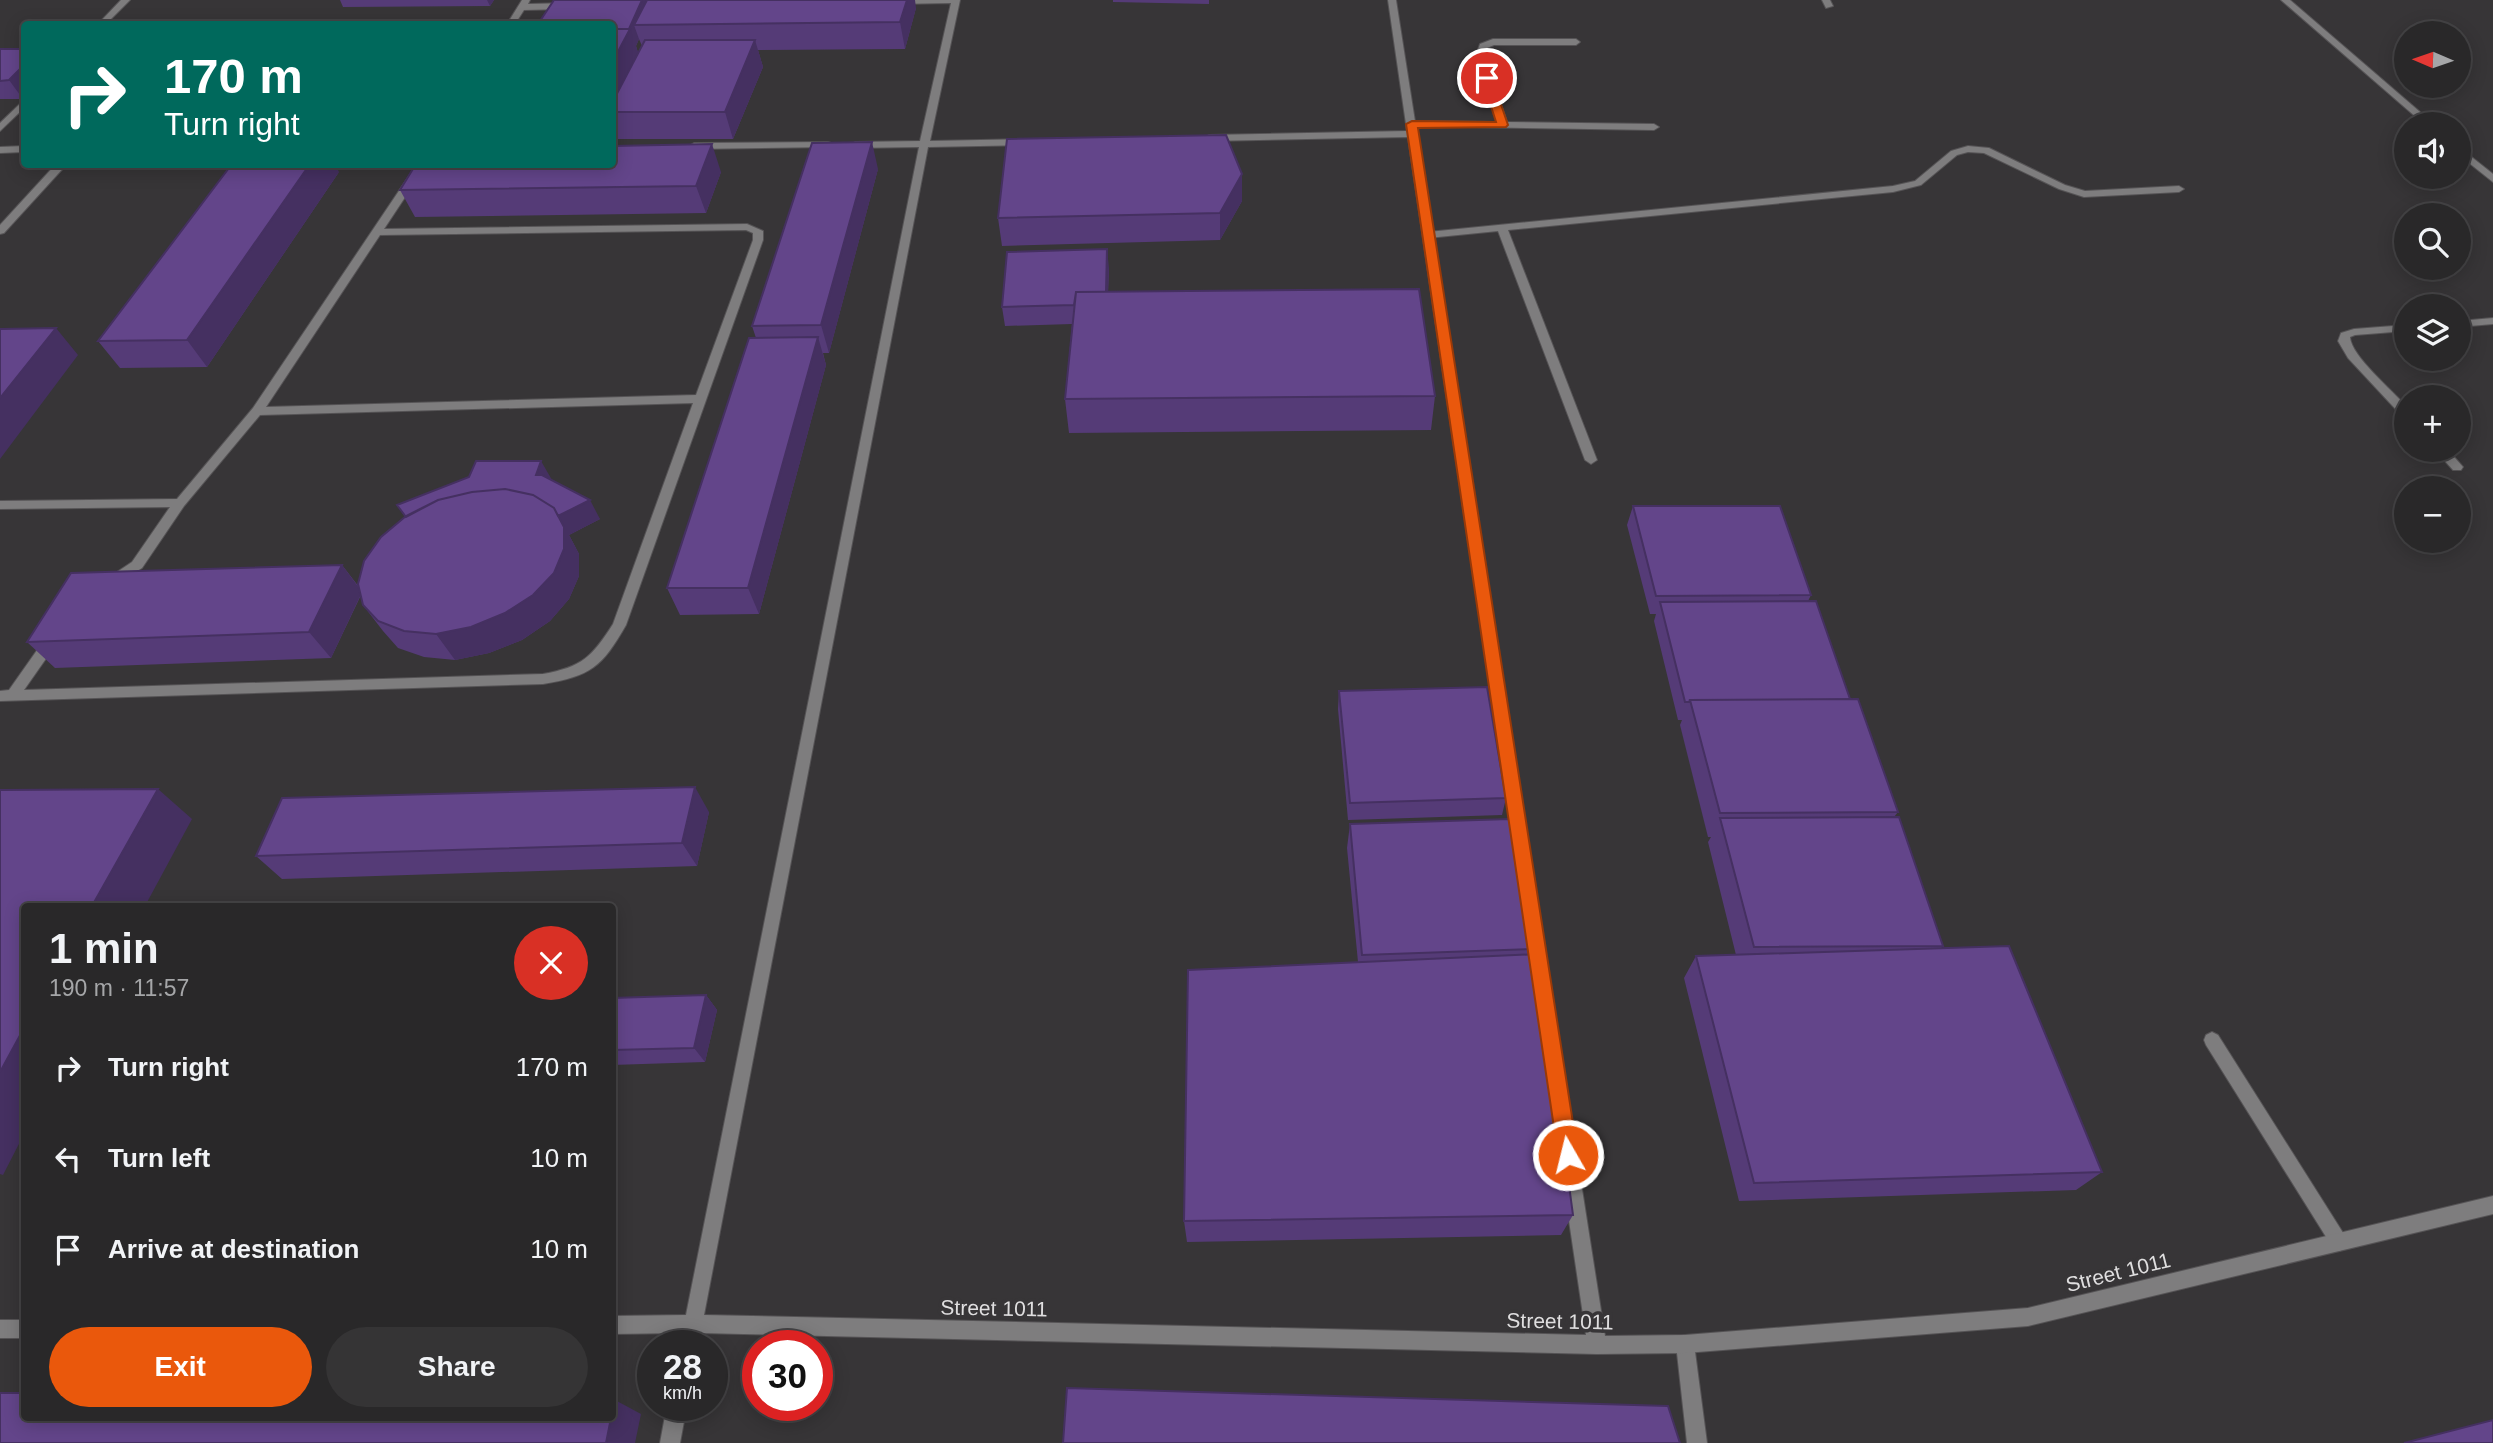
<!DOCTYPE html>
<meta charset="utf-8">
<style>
:root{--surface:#292829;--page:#353435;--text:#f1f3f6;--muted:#a5a6a8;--line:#454446;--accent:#ea580c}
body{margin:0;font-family:Helvetica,sans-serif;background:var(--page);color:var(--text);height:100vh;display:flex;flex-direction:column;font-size:26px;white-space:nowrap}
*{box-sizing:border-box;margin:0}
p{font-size:23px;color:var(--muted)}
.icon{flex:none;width:38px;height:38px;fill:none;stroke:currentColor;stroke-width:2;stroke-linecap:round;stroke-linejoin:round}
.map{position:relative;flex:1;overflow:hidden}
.side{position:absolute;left:21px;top:903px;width:595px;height:518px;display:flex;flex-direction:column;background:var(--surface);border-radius:7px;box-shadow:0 4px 18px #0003,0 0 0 2px var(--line)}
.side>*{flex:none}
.banner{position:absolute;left:21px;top:21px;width:595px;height:147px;border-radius:7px;box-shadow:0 4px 18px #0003,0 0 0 2px var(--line);background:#00695c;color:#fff;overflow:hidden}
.needle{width:46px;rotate:272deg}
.fabs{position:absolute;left:2394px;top:21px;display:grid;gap:14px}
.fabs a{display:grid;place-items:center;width:77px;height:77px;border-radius:50%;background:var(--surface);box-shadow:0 4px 18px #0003,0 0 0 2px var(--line);font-size:35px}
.speed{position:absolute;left:637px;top:1330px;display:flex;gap:14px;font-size:35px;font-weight:700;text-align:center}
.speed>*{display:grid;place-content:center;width:91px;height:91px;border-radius:50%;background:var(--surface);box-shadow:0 4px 18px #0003,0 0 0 2px var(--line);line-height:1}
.speed small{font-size:18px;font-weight:400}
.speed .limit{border:10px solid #d22;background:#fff;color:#111}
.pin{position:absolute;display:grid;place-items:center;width:60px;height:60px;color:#fff;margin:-30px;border:4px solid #fff;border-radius:50%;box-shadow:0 2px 7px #0007}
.me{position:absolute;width:77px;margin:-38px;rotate:352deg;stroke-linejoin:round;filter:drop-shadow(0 0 5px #0008)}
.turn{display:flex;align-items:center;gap:24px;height:147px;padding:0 28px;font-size:32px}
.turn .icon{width:91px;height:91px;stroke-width:2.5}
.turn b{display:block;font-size:49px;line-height:60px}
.round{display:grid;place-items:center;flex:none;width:74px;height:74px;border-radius:37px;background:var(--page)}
.head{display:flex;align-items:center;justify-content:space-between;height:119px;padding:0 28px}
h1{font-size:42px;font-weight:700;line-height:52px}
.primary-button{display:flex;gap:14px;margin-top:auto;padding:14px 28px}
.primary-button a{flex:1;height:80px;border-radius:42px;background:var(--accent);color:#fff;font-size:28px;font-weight:700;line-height:80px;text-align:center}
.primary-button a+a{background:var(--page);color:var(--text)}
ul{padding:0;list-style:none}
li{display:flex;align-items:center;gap:21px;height:91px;padding:0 28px}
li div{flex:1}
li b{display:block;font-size:26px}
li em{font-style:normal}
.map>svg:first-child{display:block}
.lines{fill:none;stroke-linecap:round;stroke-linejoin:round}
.service-casing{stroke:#555355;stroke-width:2}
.minor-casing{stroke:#555355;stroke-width:2}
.service{fill:#7e7d7e;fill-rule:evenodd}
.minor{fill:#7e7d7e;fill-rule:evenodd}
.wall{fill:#553b77;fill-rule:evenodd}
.shaded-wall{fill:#453061}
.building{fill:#63458a;stroke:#453061;stroke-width:2}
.route{fill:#ea580c;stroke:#983908;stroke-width:2}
.labels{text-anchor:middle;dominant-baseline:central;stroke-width:7;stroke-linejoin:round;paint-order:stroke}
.near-street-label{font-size:21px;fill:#dfdedf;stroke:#373537}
</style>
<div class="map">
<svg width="2493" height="1443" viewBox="0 0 2493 1443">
<rect width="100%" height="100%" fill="#373537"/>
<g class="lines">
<defs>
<path id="service" d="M1493,39h83l4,3 -4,3h-82l-7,3 -3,7 23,67 147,2 5,3 -5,3 -245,-4 -2,-2 5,-3 85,1 -21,-67 4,-11z
M1968,146l21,2 76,37 20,6 94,-5 5,3 -5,3 -95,5 -25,-8 -75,-36 -16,-1 -11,3 -36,30 -28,7 -385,38 89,230 -6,4 -6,-4 -87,-229 -70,7 -5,-3 5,-3 465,-46 22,-5 36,-30z
M56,164h11l-63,69 -4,1v-9z
M417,164h10l-43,65 363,-5 16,7v9l-137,385c-24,42 -35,51 -83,59l-543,17v-10l9,-1 38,-54 5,-1 7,5 -35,50 519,-16c39,-7 49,-17 70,-50l80,-221 -433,12 -76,91 -42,62 -29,18 -6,-5 1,-3 24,-16 38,-55 -170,2v-8l177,-2 76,-91zM746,230l7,3v7l-57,155 -430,12 114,-172z
M2493,318v6l-34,3v-6z
M2406,325v6l-51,4 -5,2c1,19 43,54 56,69v11l-4,-1 -54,-58 -10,-17 3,-8 13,-4z
M2435,450h13l15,17 -2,3h-8z
M2212,1032l6,3 127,201 3,6 -3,6 -6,3 -6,-3 -127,-203 -2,-5 2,-5z
M1685,1335l7,2 2,7 13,99h-20l-11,-99 2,-7z"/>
<path id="minor" d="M121,0h9l-24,24h-8z
M522,0h8l-2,4 41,-1 4,3 -4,3 -45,1 -9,14h-8z
M894,0h66l-30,141 94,-2 5,3 -5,3 -96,2 -224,1168 882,20 -178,-1198 -199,4 -5,-3 5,-3 198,-4 -19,-131h8l209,1336 80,-1 343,-27 465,-112v18l-465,112 -343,27 -88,1 -896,-21 -3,13h-18l2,-13 -70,1v-18l74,-1 233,-1168 -64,1 -5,-3 5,-3 65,-1 31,-138 -53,1z
M1822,0h8l3,6 -7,2z
M2281,0h9l144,124h-10z
M24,100v8l-24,23v-8z
M828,142l3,1v4l-137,2 -5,-3 5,-3z
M24,146v6l-24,1v-6z
M2459,147l34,27v8l-34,-27z
M0,1320h24v18h-24z
M667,1405h20l-7,38h-20z"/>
</defs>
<use href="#service" class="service-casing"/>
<use href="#minor" class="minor-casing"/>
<use href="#service" class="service"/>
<use href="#minor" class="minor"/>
</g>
<path class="wall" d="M340,0h154l-4,6 -147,1z
M1113,0h96v4l-96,-2z
M916,8l-11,41 -147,1 5,17 -30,72h-115l-6,-14v-101zM639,39l3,7 -4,7 -2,-7z
M0,49h24v48l-1,2h-23z
M878,169l-49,184h-6l3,12 -67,249 -79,1 -13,-27 89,-250 -4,-12z
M339,172l-132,195 -87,1 -22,-27z
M721,172l-15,41 -291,4 -15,-27z
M1242,174v27l-22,39 -218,6 -4,-28z
M1109,268l-1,24 327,104 -4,34 -362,3 -4,-34 7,-75 -67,2 -3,-19z
M552,480l48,39 -31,16 10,19v22l-10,23 -19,22 -28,19 -33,13 -34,7 -31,-3 -26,-9 -15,-17 -20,-26 -2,-10 -30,63 -276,10 -28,-26 315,-77 17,22 46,-70 -8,-12z
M1633,506l178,89 -3,6 90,211 -4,5 49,129 -2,2 161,224 -26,18 -337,11 -55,-223 12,-22 40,-1 -28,-113 3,-5h-3l-28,-112 2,-5h-4l-24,-99 2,-7h-6l-23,-89z
M1339,691l167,107 -4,17 -154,5 -10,-111z
M709,812l-12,54 -415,13 -26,-23z
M1350,824l184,125 -2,5 41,261 -12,20 -374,7 -3,-21 174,-259 -11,-114z
M706,995l11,15 -12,52 -93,3v-67z"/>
<path class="shaded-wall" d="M487,0h7l-4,6z
M642,0h5l-13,25 5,14 -3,7 3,9 -27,54v-46z
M907,0h8l1,8 -11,41 -5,-27z
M755,40l8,27 -30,72 -8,-27z
M24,65v32l-1,2 -14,-19z
M872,142l6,27 -49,184 -8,-28z
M712,144l9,28 -15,41 -10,-27z
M310,164h25l4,8 -132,195 -20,-27z
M1242,174v27l-22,39v-27z
M1107,249l2,19 -2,55 -2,-19z
M56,328l22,27 -78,104v-61z
M818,337l8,28 -67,249 -11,-26z
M541,461l11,19 -16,-5z
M590,500l10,19 -31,16 10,19v22l-10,23 -19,22 -28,19 -33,13 -34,7 -19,-26 122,-118z
M342,565l20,27 -31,66 -22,-26z
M695,787l14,25 -12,54 -15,-23z
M158,789l34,30 -47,87h-53z
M706,995l11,15 -12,52 -11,-14z
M24,1028v106l-21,41 -3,-1v-102z
M615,1400l26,14 -6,29h-29l5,-25h1v-8z"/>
<path class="building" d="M554,0h88l-13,29h-17v-5h-74z
M647,0h260l-7,22 -266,3z
M612,29h18l-18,34z
M645,40h110l-30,72h-113v-9z
M0,49h24v16l-15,15 -9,1z
M1226,135l16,39 -22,39 -222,5 9,-79z
M872,142l-51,183 -69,1 60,-183z
M712,144l-16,42 -296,4 16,-26h196v-18z
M232,164h78l-123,176 -89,1z
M1107,249l-1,43h-30l-2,13 -72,2 5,-55z
M1419,289l16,107 -370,3 11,-107z
M56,328l-56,70v-69z
M818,337l-70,251h-81l82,-250z
M476,461h65l-5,14h6l48,25 -32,16 -4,-8 -21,-13 -28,-6 -33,3 -34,8 -32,17 -9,-12 72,-28z
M505,489l28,6 21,13 10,19v22l-10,24 -21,22 -28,18 -34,14 -35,7 -32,-3 -26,-10 -15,-16 -5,-21 6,-23 17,-24 25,-21 32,-16 34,-8z
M1633,506h147l31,89 -155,1z
M342,565l-33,67 -282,10 44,-69z
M1816,601l34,98 -160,1 -1,2h-4l-25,-100z
M1487,687l19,111 -156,5 -11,-112z
M1858,699l40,113 -178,1 -30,-113z
M695,787l-13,56 -426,13 26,-58z
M158,789l-66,117h-68v122l-24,44v-282z
M1899,817l44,129 -189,1 -34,-129z
M1510,819l24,130 -172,6 -12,-131z
M2009,946l93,226 -348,11 -58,-227z
M1538,954l35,261 -389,6 4,-251z
M706,995l-12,53 -82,2v-52z
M1067,1388l601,18 12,37h-617z
M0,1393h24v25h587l-5,25h-606z
M2493,1420v23h-89z"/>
<path class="route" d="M1487,75l5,3 16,47 -2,2 -88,1 160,1027 -3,7 -7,3 -7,-3 -3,-7 -152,-1031 6,-3 84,1 -14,-44z"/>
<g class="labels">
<g class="near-street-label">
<text transform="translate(2118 1272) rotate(-14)">Street 1011</text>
<text transform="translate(994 1308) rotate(1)">Street 1011</text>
<text transform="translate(1560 1321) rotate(1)">Street 1011</text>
</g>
</g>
</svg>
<div class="fabs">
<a><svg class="needle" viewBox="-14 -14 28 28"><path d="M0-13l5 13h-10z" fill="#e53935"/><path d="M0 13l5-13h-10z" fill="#a5a6a8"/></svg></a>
<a><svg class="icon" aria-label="sound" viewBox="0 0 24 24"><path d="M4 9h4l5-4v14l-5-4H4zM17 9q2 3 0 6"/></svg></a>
<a><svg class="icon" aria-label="search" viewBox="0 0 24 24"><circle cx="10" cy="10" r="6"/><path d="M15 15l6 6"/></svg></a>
<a><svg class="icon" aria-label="layers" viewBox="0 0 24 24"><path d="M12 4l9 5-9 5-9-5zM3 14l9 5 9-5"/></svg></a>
<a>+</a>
<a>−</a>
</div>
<div class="speed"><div>28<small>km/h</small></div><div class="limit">30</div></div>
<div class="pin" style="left:1487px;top:78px;background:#d93025"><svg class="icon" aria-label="arrive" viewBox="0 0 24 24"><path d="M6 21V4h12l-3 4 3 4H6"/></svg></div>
<svg class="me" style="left:1568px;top:1155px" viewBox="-20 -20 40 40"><circle r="17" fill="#ea580c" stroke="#fff" stroke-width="3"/><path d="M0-11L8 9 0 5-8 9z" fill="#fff"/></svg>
<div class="banner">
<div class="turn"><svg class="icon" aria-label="right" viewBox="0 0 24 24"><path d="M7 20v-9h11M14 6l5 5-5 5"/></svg><div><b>170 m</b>Turn right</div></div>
</div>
<section class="side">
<div class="head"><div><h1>1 min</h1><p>190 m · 11:57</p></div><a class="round" style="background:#d93025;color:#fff"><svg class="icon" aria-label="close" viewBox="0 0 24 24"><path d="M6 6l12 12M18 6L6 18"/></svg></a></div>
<ul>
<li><svg class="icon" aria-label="right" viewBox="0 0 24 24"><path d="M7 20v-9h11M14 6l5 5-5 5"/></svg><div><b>Turn right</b></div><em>170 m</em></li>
<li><svg class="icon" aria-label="left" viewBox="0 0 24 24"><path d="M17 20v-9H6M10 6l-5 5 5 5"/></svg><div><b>Turn left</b></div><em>10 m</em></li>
<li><svg class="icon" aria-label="arrive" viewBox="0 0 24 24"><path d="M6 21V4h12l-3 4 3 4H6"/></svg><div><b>Arrive at destination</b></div><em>10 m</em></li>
</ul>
<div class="primary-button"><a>Exit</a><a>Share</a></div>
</section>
</div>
